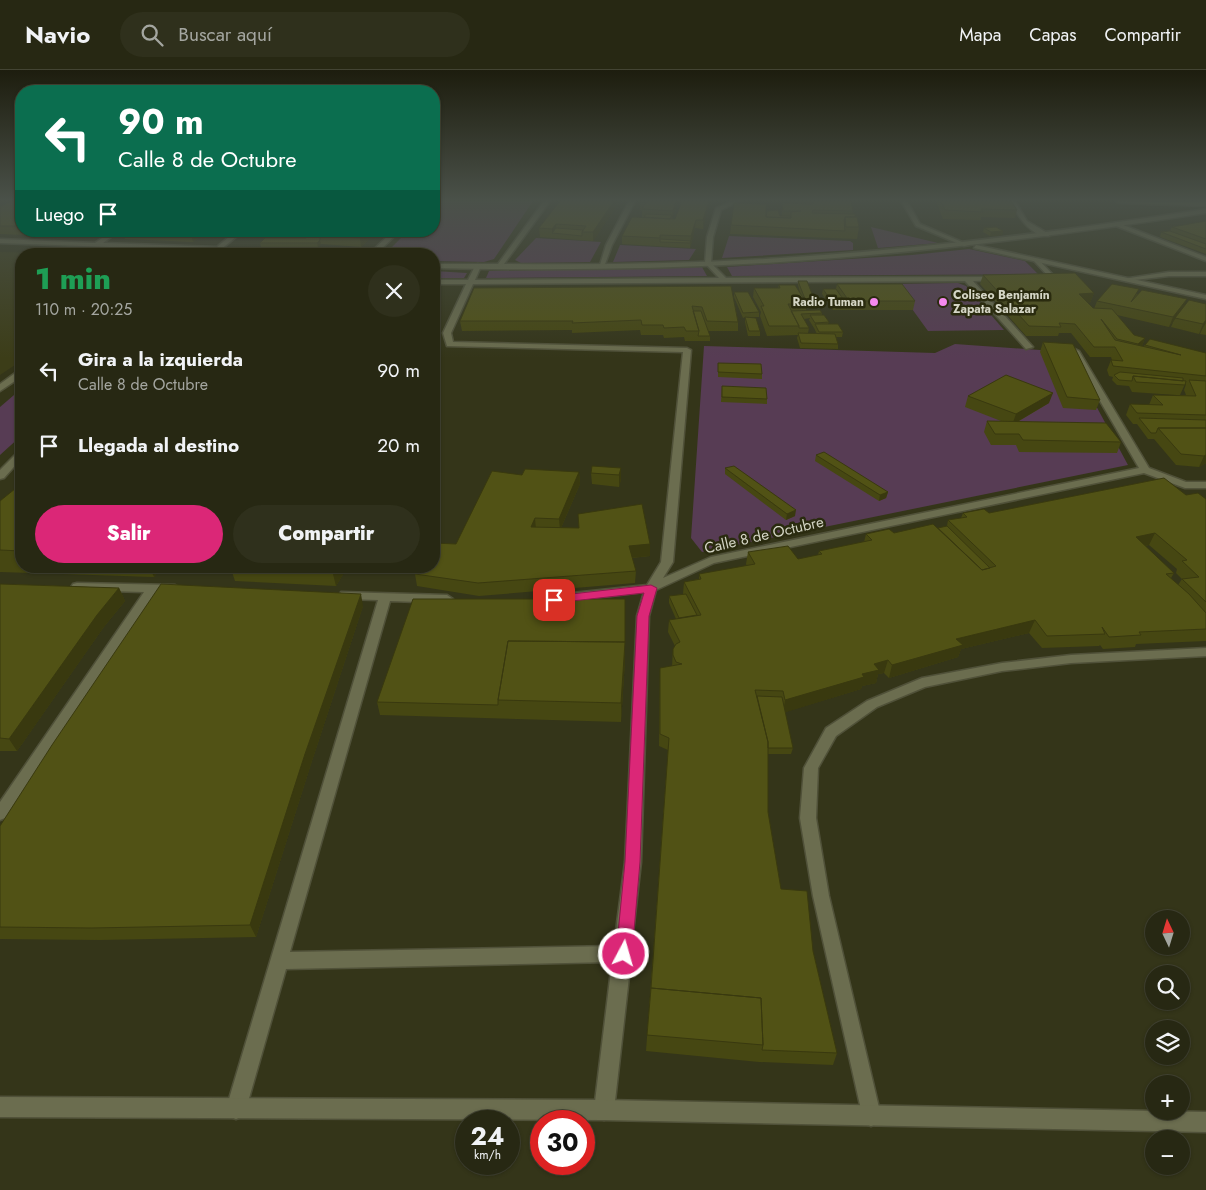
<!DOCTYPE html>
<html lang="es">
<meta charset="utf-8">
<style>
:root{--surface:#272813;--page:#2f301c;--text:#f1f3f6;--muted:#a4a6a0;--line:#434433;--accent:#db2777}
body{margin:0;font-family:Jost,sans-serif;background:var(--page);color:var(--text);height:100vh;display:flex;flex-direction:column;font-size:19px;white-space:nowrap}
*{box-sizing:border-box;margin:0}
p{font-size:16px;color:var(--muted)}
.icon{flex:none;width:28px;height:28px;fill:none;stroke:currentColor;stroke-width:2;stroke-linecap:round;stroke-linejoin:round}
.map{position:relative;flex:1;overflow:hidden}
.panel{position:absolute;left:15px;top:178px;width:425px;height:325px;display:flex;flex-direction:column;background:var(--surface);border-radius:20px;box-shadow:0 1px 4px #0004,0 0 0 1px var(--line)}
.panel>*{flex:none}
.banner{position:absolute;left:15px;top:15px;width:425px;height:152px;border-radius:20px;box-shadow:0 1px 4px #0004,0 0 0 1px var(--line);background:#0b6e4f;color:#fff;overflow:hidden}
.needle{width:32px;rotate:356deg}
.controls{position:absolute;left:1145px;top:840px;display:grid;gap:10px}
.controls a{display:grid;place-items:center;width:45px;height:45px;border-radius:50%;background:var(--surface);box-shadow:0 1px 4px #0004,0 0 0 1px var(--line);font-size:25px}
.speed{position:absolute;left:455px;top:1040px;display:flex;gap:10px;font-size:25px;font-weight:700;text-align:center}
.speed>*{display:grid;place-content:center;width:65px;height:65px;border-radius:50%;background:var(--surface);box-shadow:0 1px 4px #0004,0 0 0 1px var(--line);line-height:1}
.speed small{font-size:12px;font-weight:400}
.speed .limit{border:8px solid #d22;background:#fff;color:#111}
.pin{position:absolute;display:grid;place-items:center;width:42px;height:42px;color:#fff;margin:-21px;border-radius:10px;box-shadow:0 2px 8px #0006}
.me{position:absolute;width:55px;margin:-28px;rotate:6deg;stroke-linejoin:round;filter:drop-shadow(0 0 4px #0008)}
.turn{display:flex;align-items:center;gap:18px;height:105px;padding:0 20px;font-size:22px}
.turn .icon{width:65px;height:65px;stroke-width:2.5}
.turn b{display:block;font-size:35px;line-height:42px}
.then{display:flex;align-items:center;height:48px;padding:0 20px;background:#0003;gap:10px;font-size:19px}
.round{display:grid;place-items:center;flex:none;width:52px;height:52px;border-radius:26px;background:var(--page)}
.headline{display:flex;align-items:center;justify-content:space-between;height:85px;padding:0 20px}
h1{font-size:30px;font-weight:800;line-height:38px;color:#1e9e55}
.primary-button{display:flex;gap:10px;margin-top:auto;padding:10px 20px}
.primary-button a{flex:1;height:58px;border-radius:30px;background:var(--accent);color:#fff;font-size:20px;font-weight:800;line-height:58px;text-align:center}
.primary-button a+a{background:var(--page);color:var(--text)}
ul{padding:0;list-style:none}
li{display:flex;align-items:center;gap:15px;height:75px;padding:0 20px}
li div{flex:1}
li b{display:block;font-size:19px}
li em{font-style:normal}
header{display:flex;align-items:center;gap:30px;box-sizing:border-box;height:70px;padding:0 25px;background:var(--surface);border-bottom:1px solid var(--line)}
header strong{font-size:24px}
nav{display:flex;gap:28px;margin-inline-start:auto;font-size:18px}
.search{width:350px;height:45px;background:var(--page);display:flex;align-items:center;gap:12px;box-sizing:border-box;padding:0 18px;border-radius:28px;color:var(--muted);font-size:19px}
.map>svg:first-child{display:block}
.built{fill:#3c3d18}
.green{fill:#573c54}
.lines{fill:none;stroke-linecap:round;stroke-linejoin:round}
.street-casing{stroke:#505139;stroke-width:3}
.secondary-casing{stroke:#505139;stroke-width:3}
.street{fill:#6b6d4f;fill-rule:evenodd}
.secondary{fill:#6b6d4f;fill-rule:evenodd}
.wall{fill:#464712;fill-rule:evenodd}
.shaded-wall{fill:#39390f}
.building{fill:#515215;stroke:#39390f}
.route{fill:#db2777;stroke:#8e194d}
.poi-dot{fill:#f589ee;stroke:#2a2b0f;stroke-width:2}
.labels{text-anchor:middle;dominant-baseline:central;stroke-width:5;stroke-linejoin:round;paint-order:stroke}
.far-poi-label{font-size:12px;font-weight:bold;fill:#d5d6c6;stroke:#2a2b0f;text-anchor:start}
.street-label{font-size:15px;fill:#d5d6c6;stroke:#2a2b0f}
</style>
<header>
<strong>Navio</strong>
<div class="search"><svg class="icon" aria-label="search" viewBox="0 0 24 24"><circle cx="10" cy="10" r="6"/><path d="M15 15l6 6"/></svg>Buscar aquí</div>
<nav><a>Mapa</a><a>Capas</a><a>Compartir</a></nav>
</header>
<div class="map">
<svg width="1206" height="1120" viewBox="0 0 1206 1120">
<rect width="100%" height="100%" fill="#343519"/>
<path class="built" d="M0,182l93,2h-72v107l-21,14z"/>
<path class="green" d="M439,131h94l-39,58 -10,3 -50,-1v-7h-49l23,-23h26v-25z
M871,157l67,16 -60,5z
M729,166l121,5 3,2v7l-131,8z
M536,168l65,4 -11,20 -69,1 -6,-3z
M620,175l76,4 -7,11 -76,2z
M969,179l56,12 13,13 -306,2 -5,-9 185,-12z
M702,197l5,9 -221,2 3,-7z
M434,201l33,2 -3,5h-30z
M958,213l8,3 38,44 -76,1 -34,-47z
M955,274l112,8 61,113 -426,87 -11,-14 13,-192 231,7z
M21,319v47l-21,19v-48z"/>
<g class="lines">
<defs>
<path id="street" d="M629,131h6l-23,44 -8,22 -5,1 7,-23z
M732,131h8l-19,9 -8,27 -2,26 15,15 273,-1 2,1v2l-28,1 60,66 -7,2 -61,-68 -492,3 -22,49 2,9 234,6 4,2 -18,212 -10,16 48,-21 428,-89 -68,-117 4,-2 4,2 70,117 37,14h20v6h-21l-41,-15 -430,90 -58,27 -7,26 -8,246 -10,89 2,3 -2,5 -17,151 -3,7 -7,3 -7,-3 -3,-7 18,-148 -326,7 -40,140 -3,7 -7,3 -7,-3 -3,-7 152,-509 -33,-1 -4,-1 -2,-3 2,-3 106,3 6,4 -6,4 -57,-2 -100,351 324,-6 11,-84 12,-246 7,-24 -99,12 -6,-4 6,-4 102,-11 14,-23 22,-210 -236,-6 -4,-13 23,-49h-32v-4h34l7,-14 3,-2 3,2 -6,14 244,-2 -14,-15 2,-26 9,-29z
M901,131h6l13,23 49,21 -5,1 -48,-20z
M1009,131h6l12,20 22,13v2c-19,1 -31,-21 -40,-35z
M1116,131l90,1v4l-87,-3z
M1118,153l88,34v4l-90,-35z
M112,161h7l-16,12 114,4 19,-16h7l-24,20 -219,-8v-4l95,4z
M1034,189h4l17,18v2h-4l-17,-18z
M1169,202h37v4h-37l-43,5 -3,-2z
M21,381v8l-17,19 -4,1v-9l18,-18z
M77,513l98,2 6,4 -6,4 -19,-1 -151,226 -5,2v-18l144,-210 -71,-2 -2,-3 2,-3z
M1206,578v8l-135,7 -69,8 -77,16 -48,20 -41,29 -18,32 -2,50 13,78 52,220 -3,7 -7,3 -7,-3 -51,-227 -13,-78 4,-50 22,-40 41,-27 55,-23 80,-15 69,-8z"/>
<path id="secondary" d="M544,131h6l-46,63c92,1 185,0 277,-6 142,-9 284,-27 425,-49v4c-123,19 -247,35 -371,45 -133,11 -268,13 -401,10v-4h64z
M393,161h7l-24,23h-7z
M976,175l230,50v4l-232,-51z
M219,177l5,7h-18l1,-1z
M18,301h3v6l-21,14v-7z
M0,1027l604,3 602,12v20l-602,-12 -604,-3z"/>
</defs>
<use href="#street" class="street-casing"/>
<use href="#secondary" class="secondary-casing"/>
<use href="#street" class="street"/>
<use href="#secondary" class="secondary"/>
</g>
<path class="wall" d="M21,131v30h9l-5,4 -25,-1v-27z
M560,131h60l-27,40 -53,-4 -1,-9z
M679,131l-7,18h3l7,-18h30l-5,9 -4,19 -8,-1 -5,20 -68,-4v-8l20,-19v-7h-2v-8z
M782,131h69l2,10 -1,3 3,3 4,10 -2,12 -127,-5 4,-31 32,14 16,-1z
M936,131h75l6,9 -2,8 -34,-1v3l-38,-1z
M1206,151v33l-46,-17 1,-5 9,-1 2,-4z
M984,158l19,3 -1,4 -12,1 -7,-4z
M39,161h65l-10,7 -53,-1z
M122,161h80l-4,3 1,3 -6,5 -68,-3z
M267,161h111l-17,16 -40,-3 -3,4 -57,-1 -1,-4 5,-5 -1,-4z
M983,205l111,18 -4,10h-3l6,5 1,1 3,-8 40,-7 46,13 23,-3v31l-6,-1 3,-7 -4,7 -28,-7 3,-7 -5,7 -52,-12 17,20 11,3 -3,8h2l1,-1 61,8v110l-7,4 -23,-2 -22,-26h-6l-11,-15h-4l-7,-9 4,-11 19,1 4,-10h23l-44,-3 -3,-6 -12,-1 -5,-5 1,-3 -4,-1 -2,-6 4,-10h1l-1,-3h-21l-19,-24h-12l-1,3h-32l-46,-52zM1185,314h1l-2,6 2,5h-6z
M798,211l16,18 -1,4h-6l-1,7 16,3v2l7,7 -1,2 15,8 -1,5h-6l2,7v5l-38,-1 -3,-10 1,-3 -31,1 -7,-20 1,-4 -8,-15 1,-9h24l1,-3 21,8 -2,-8zM810,248l-1,2 5,8 3,6 -19,-1h10l1,-5 -5,-9z
M837,214l78,17 -2,9h-80l-11,-16 1,-5h13z
M731,216l7,36v9h-30l2,5v5h-25l-1,-4 -20,1 -1,-3h-22l-1,-5 -68,3v-3l-110,1 -2,-10z
M734,222l25,20v5h-13l14,14v5h-12l-3,-14v-5l-2,1 -9,-21z
M1043,272l57,58 -4,10 -33,-2 -23,-56z
M718,293l44,11v5l-44,-2z
M722,316l45,13v5l-46,-2z
M968,326l81,7 -30,18 102,21 -4,11 -98,-1 -3,-7h-25l-7,-13 3,-11h14l-36,-14z
M816,385l72,37 -2,6 -7,3 -64,-40z
M621,398v11l-2,8 -27,-3 -1,-11z
M725,398l70,48 -9,4 -61,-46z
M579,402l1,12 -19,44h18l-1,-14 72,42 -18,2 4,13 -1,12 -156,13 -62,-10 -2,-12 41,-30 66,-69z
M21,414v82h141l-8,11 -154,-5v-71z
M1186,425l20,4v142l-70,3 -1,3 -32,2 -3,-4 -1,1 -57,2 -13,-15 -68,16 -3,8 -69,21 -5,-5 -6,1 -2,9 -14,3 -1,3 -76,23 8,36 -2,6h-23v58l13,77 32,62 24,102 -4,12 -74,-3 -113,-11 22,-301 -9,-4 1,-78 12,-2 1,-17 2,-3 -7,-14 1,-12 7,-1 -7,-16v-7l14,-2 1,-12 15,-3v-5l48,-8 -1,-2 2,-12 50,7 20,-4 1,-4 45,-9 2,-8 28,-1 44,-5 9,-2 1,-6 13,-2 2,-5h26zM1149,475l28,24 -1,4 6,6 -4,6 -7,-7 3,-5 -29,-27z
M230,496h118l-12,20 -101,-5z
M0,514l119,4 6,13 -22,27 -86,123h-17z
M625,529v61l-4,62 -241,-7 -3,-13z
M363,536l-53,161 -54,170 -156,3 -100,-1v-113z"/>
<path class="shaded-wall" d="M0,131h7l-7,3z
M614,131h6l-27,40v-9z
M676,131h3l-7,18 1,-8z
M709,131h3l-5,9 -4,19v-9z
M696,150l-1,8 -5,20 1,-12z
M556,154v8l-4,1v5v-9z
M24,161h6l-5,4z
M92,161h12l-10,7z
M193,161h9l-4,3 1,3 -6,5 -2,-9z
M308,161l2,9 -4,3 -1,-9z
M367,161h11l-17,16 -1,-9z
M1003,161l-1,4 -12,1 1,-4z
M320,170l1,4 -3,4 -1,-5z
M1094,223l-4,10 -14,1 3,-10z
M1187,229l-4,10 -14,18 4,-10z
M1206,250v3l-7,11 4,-10z
M1145,268l-4,10 -7,6 4,-10z
M1053,323l-4,10 -37,22 4,-11z
M1206,385v8l-7,4 5,-11z
M621,398v11l-2,8v-12z
M579,402l1,12 -20,46 -1,-11z
M888,422l-2,6 -7,3 1,-6z
M796,440l-1,6 -9,4 1,-6z
M535,448l1,12 -5,-3z
M1155,463l-6,12 -19,4 6,-12z
M650,474v12l-21,2v-12z
M149,496h13l-8,11z
M331,496h17l-12,20z
M119,518l6,13 -22,27 -86,123 -8,-12 88,-124z
M361,524l2,12 -53,161 -54,170 -6,-12 55,-171z
M1035,550l-6,13 -68,16 -3,8 -69,21 3,-13 64,-26z
M625,572v18l-4,62v-19z
M888,590l-4,13 -6,1 -2,9 -14,3 -1,3 -78,24 2,-13 89,-36z"/>
<path class="building" d="M11,131h10v25h-21v-19z
M560,131h54l-21,31h-11l4,-6 -30,-2 -4,5 -13,-1z
M641,131h35l-3,10 -31,-2 4,-7h-6z
M682,131h27l-6,19h-7l-5,16 -31,-1v3l-38,-2 10,-19 43,2z
M814,131h37l2,10 -40,-1 -1,3 43,1v3h-10l-1,3 1,11 -114,-6 3,-22 32,1v13l25,1v-6l10,-1h-18l-1,-8 31,1z
M941,131h70l6,9 -36,-1 2,3 -38,-2z
M778,140l2,6h10l1,2 -25,-1 1,-6z
M646,144l26,1 -2,4 -26,-2z
M845,147h12l2,10h-13z
M1206,151v18l-34,-12z
M996,157l7,4 -12,1 -7,-4z
M556,158l27,2 -1,2v4l-30,-3z
M142,161h51l-2,2z
M267,161h41l-3,3h-41z
M325,161h42l-7,7 -40,-2z
M1170,161l36,13v5l-45,-17z
M308,162h16l-4,4v4l-3,3h-57l5,-5h41l3,-3z
M660,169l31,2 -1,2 -30,-1z
M1075,203l19,20 -15,1 14,14 19,1 22,26 11,3 -7,6 -21,-5 -16,-20 14,21 66,15 -36,-10 5,-6 56,14v23l-93,-10 -2,-6 12,1 -8,-14h-21l-19,-23 -16,-1 2,4 -32,-1 -46,-51z
M798,211h9l7,18h-9z
M837,214h65l13,17h-66z
M1112,214l27,5 -8,13 11,-12 45,9 -14,18 -76,-16z
M779,215h16l12,19h-19l11,22h-30l-8,-20h3l-10,-18h26z
M731,216l7,36 -31,-1 -5,-14 -10,-1 7,25h-13l-2,-4 -20,1 -1,-3h-21l-1,-5 -69,3 1,-2h-113l14,-33z
M823,219h13l12,17 -14,-1z
M734,222h14l11,20 -16,1z
M1189,230l17,4v16l-3,4 -28,-6z
M820,240l2,3 -21,1 8,14h-10v-2l-8,-15z
M693,241h8l9,25h-12l1,-5z
M810,245h14l5,7 -14,1z
M745,247l11,1 4,13h-11z
M815,254h23l5,8h-24z
M798,263l37,1 3,10 -37,-1z
M1043,272l30,2 27,56 -33,-3z
M718,293l43,1 1,10 -44,-2z
M1120,302l63,6v3l-50,-5 -1,5 -13,-1 -5,-5z
M1006,305l47,18 -37,21 -48,-18z
M1133,306l53,5 -1,4 -49,-3z
M1189,310l17,1v34l-69,-2 -7,-9 33,1 -10,-10 43,1z
M722,316l44,2 1,11 -45,-2z
M1139,348l67,2v8h-48l-2,5h-5z
M987,351l119,2 15,19 -98,-2 -4,-6h-24z
M1158,358h48v27l-2,1 -23,-2z
M824,382l64,40 -8,3 -64,-40z
M592,396l29,2 -2,7 -28,-2z
M734,396l62,44 -9,4 -62,-46z
M525,399l54,3 -20,47 -24,-1 -4,9 48,1 -1,-14 64,-10 8,40 -21,2 7,25 -158,12 -63,-9 5,-8h14v-23l22,1 36,-73 30,4z
M1164,408l22,17 12,-2 8,6v103l-24,-23 17,-2 -17,-16 5,-1 -32,-27 -19,4 38,36 -8,1 23,20 17,19v16l-67,3 2,3 -32,2 -7,-10 3,7 -58,2 -12,-16 -79,19 7,6 -71,20 -4,-5 -14,4 5,6 -17,4 2,3 -79,23 -2,-9 -28,-1 13,52v70l13,77 26,2 6,60 24,102 -75,-3 1,-5 -2,-47 -110,-10 18,-250 -9,-4v-66l22,-4 -6,-2 -3,-7v-6l3,-5 4,-2 -11,-22 32,-5 -17,-33 17,-3 -2,-5 56,-10 -7,-12 40,-6 10,13 24,-5 -3,-3 53,-11 -6,-6 23,-5 5,4 39,-9 49,46 14,-4 -48,-46 19,-3 -4,-4 21,-4 5,4z
M21,414v67l-21,-1v-49z
M947,456l43,42 -8,2 -44,-42z
M0,514l119,4 -22,27 -88,124 -9,-1z
M161,514l200,10 -56,160 -55,171 -159,3 -91,-1v-101l52,-81z
M686,524l11,21 -18,3 -10,-22z
M413,529h212v43l-117,-1 -10,59v5l-121,-3z
M508,571l117,1 -4,61 -123,-3z
M757,626l25,1 11,51h-25v-6z
M651,918l110,10 2,47 -116,-10z"/>
<linearGradient id="sky" x2="0" y2="1"><stop stop-color="#1d1d0e"/><stop offset="0.45" stop-color="#4a5149"/><stop offset="1" stop-color="#4a5149" stop-opacity="0"/></linearGradient>
<rect width="1206" height="288" fill="url(#sky)"/>
<path class="route" d="M651,515l6,3 -8,28 -9,246 -8,92 -3,6 -5,2 -6,-2 -2,-6 9,-92 12,-246 7,-23 -90,10 -5,-3 5,-4z"/>
<g class="poi-dot">
<circle cx="874" cy="232" r="5"/>
<circle cx="943" cy="232" r="5"/>
</g>
<g class="labels">
<g class="far-poi-label">
<text x="953" y="225">Coliseo Benjamín<tspan x="953" dy="14">Zapata Salazar</tspan></text>
<text x="864" y="232" text-anchor="end">Radio Tuman</text>
</g>
<g class="street-label">
<text transform="translate(764 465) rotate(-13)">Calle 8 de Octubre</text>
</g>
</g>
</svg>
<div class="controls">
<a><svg class="needle" viewBox="-14 -14 28 28"><path d="M0-13l5 13h-10z" fill="#e53935"/><path d="M0 13l5-13h-10z" fill="#a4a6a0"/></svg></a>
<a><svg class="icon" aria-label="search" viewBox="0 0 24 24"><circle cx="10" cy="10" r="6"/><path d="M15 15l6 6"/></svg></a>
<a><svg class="icon" aria-label="layers" viewBox="0 0 24 24"><path d="M12 4l9 5-9 5-9-5zM3 14l9 5 9-5"/></svg></a>
<a>+</a>
<a>−</a>
</div>
<div class="speed"><div>24<small>km/h</small></div><div class="limit">30</div></div>
<div class="pin" style="left:554px;top:530px;background:#d93025"><svg class="icon" aria-label="arrive" viewBox="0 0 24 24"><path d="M6 21V4h12l-3 4 3 4H6"/></svg></div>
<svg class="me" style="left:624px;top:884px" viewBox="-20 -20 40 40"><circle r="17" fill="#db2777" stroke="#fff" stroke-width="3"/><path d="M0-11L8 9 0 5-8 9z" fill="#fff"/></svg>
<div class="banner">
<div class="turn"><svg class="icon" aria-label="left" viewBox="0 0 24 24"><path d="M17 20v-9H6M10 6l-5 5 5 5"/></svg><div><b>90 m</b>Calle 8 de Octubre</div></div>
<div class="then">Luego<svg class="icon" aria-label="arrive" viewBox="0 0 24 24"><path d="M6 21V4h12l-3 4 3 4H6"/></svg></div>
</div>
<section class="panel">
<div class="headline"><div><h1>1 min</h1><p>110 m · 20:25</p></div><a class="round"><svg class="icon" aria-label="close" viewBox="0 0 24 24"><path d="M6 6l12 12M18 6L6 18"/></svg></a></div>
<ul>
<li><svg class="icon" aria-label="left" viewBox="0 0 24 24"><path d="M17 20v-9H6M10 6l-5 5 5 5"/></svg><div><b>Gira a la izquierda</b><p>Calle 8 de Octubre</p></div><em>90 m</em></li>
<li><svg class="icon" aria-label="arrive" viewBox="0 0 24 24"><path d="M6 21V4h12l-3 4 3 4H6"/></svg><div><b>Llegada al destino</b></div><em>20 m</em></li>
</ul>
<div class="primary-button"><a>Salir</a><a>Compartir</a></div>
</section>
</div>
